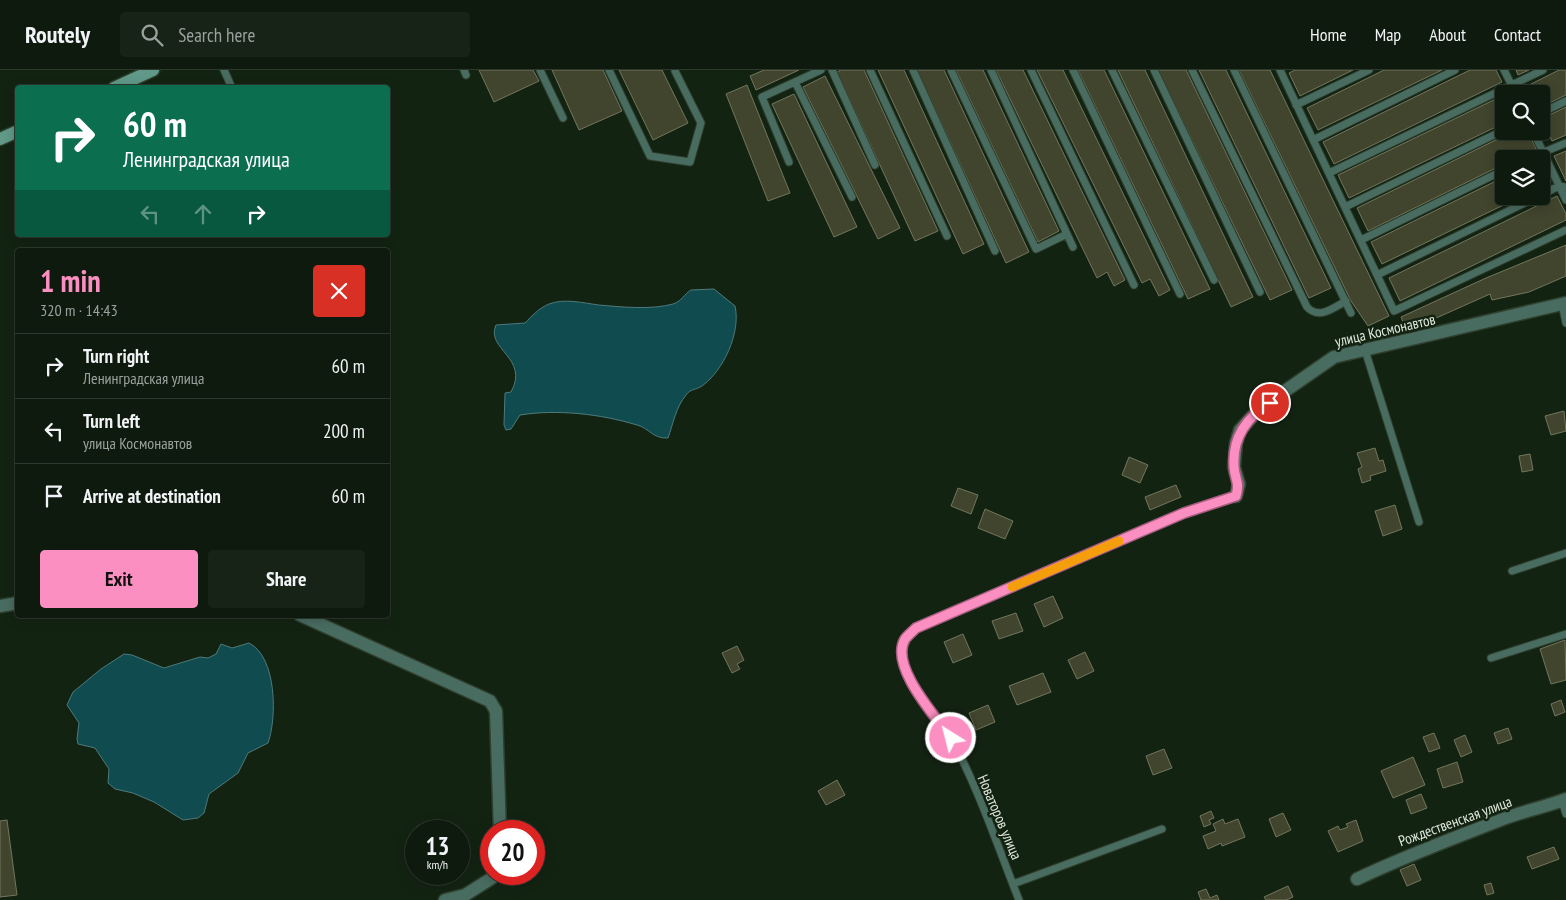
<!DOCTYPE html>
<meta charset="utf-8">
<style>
:root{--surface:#0e1a0e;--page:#172317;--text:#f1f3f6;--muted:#9ba19e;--line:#2e382e;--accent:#fc8fc1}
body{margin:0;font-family:"PT Sans Narrow",sans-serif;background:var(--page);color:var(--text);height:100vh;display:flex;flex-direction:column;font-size:19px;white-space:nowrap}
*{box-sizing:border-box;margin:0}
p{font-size:16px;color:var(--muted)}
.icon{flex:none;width:28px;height:28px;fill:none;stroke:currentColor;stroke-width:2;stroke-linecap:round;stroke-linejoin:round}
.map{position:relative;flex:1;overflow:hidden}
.side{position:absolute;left:15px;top:178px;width:375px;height:370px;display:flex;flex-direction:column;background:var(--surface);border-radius:5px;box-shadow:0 2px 12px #0003,0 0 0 1px var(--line)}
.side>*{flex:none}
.hud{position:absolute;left:15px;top:15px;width:375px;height:152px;border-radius:5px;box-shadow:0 2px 12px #0003,0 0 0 1px var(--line);background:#0b6e4f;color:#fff;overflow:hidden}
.buttons{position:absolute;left:1495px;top:15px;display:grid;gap:10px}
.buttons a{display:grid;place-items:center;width:55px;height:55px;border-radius:5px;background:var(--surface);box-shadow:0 2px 12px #0003,0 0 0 1px var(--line);font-size:25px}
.speed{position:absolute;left:405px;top:750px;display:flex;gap:10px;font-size:25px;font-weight:700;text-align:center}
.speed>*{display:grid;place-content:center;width:65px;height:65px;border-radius:50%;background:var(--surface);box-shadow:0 2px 12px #0003,0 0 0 1px var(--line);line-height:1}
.speed small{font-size:12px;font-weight:400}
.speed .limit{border:8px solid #d22;background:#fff;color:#111}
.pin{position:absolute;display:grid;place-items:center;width:42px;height:42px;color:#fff;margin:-21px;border:2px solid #fff;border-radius:50%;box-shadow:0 1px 5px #0007}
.me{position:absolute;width:55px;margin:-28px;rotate:324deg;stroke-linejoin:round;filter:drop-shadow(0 0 4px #0008)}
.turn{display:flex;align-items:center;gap:18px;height:105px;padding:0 25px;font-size:22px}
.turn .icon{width:65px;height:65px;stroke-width:2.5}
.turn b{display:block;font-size:35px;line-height:42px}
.lanes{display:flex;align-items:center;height:48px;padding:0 25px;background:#0003;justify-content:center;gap:25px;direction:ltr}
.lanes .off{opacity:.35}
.round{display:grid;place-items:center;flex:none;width:52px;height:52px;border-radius:5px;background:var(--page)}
.summary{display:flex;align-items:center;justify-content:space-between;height:85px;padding:0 25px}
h1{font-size:30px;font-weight:700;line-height:38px;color:var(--accent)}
.button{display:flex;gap:10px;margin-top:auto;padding:10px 25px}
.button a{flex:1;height:58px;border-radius:5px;background:var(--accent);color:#111;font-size:20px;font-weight:700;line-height:58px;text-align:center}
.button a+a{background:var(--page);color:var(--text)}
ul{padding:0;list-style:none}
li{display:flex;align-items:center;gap:15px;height:65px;padding:0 25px;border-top:1px solid var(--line)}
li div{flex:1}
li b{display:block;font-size:19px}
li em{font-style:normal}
header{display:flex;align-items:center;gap:30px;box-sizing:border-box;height:70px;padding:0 25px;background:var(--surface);border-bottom:1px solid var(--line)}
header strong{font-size:24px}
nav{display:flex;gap:28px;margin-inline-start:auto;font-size:18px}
.search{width:350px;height:45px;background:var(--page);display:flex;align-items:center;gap:12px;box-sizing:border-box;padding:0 18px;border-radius:5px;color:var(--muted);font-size:19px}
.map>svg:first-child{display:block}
.water{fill:#104b50;stroke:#4e7a7a}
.building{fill:#42452d;stroke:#73765d}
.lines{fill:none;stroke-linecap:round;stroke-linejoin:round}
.lane-casing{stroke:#2f3f2e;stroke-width:9}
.street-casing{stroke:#2f3f2e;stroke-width:15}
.secondary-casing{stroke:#2f3f2e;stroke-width:15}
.lane{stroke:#496c61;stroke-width:7}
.street{stroke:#496c61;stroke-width:12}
.secondary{stroke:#609988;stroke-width:12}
.route-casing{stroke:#a45d7d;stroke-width:12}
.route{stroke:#fc8fc1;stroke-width:9}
.slow{stroke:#f59e0b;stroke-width:9}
.labels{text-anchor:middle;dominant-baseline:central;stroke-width:5;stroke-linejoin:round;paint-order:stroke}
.street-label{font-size:15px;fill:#dee8dc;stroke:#132312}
</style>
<header>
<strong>Routely</strong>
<div class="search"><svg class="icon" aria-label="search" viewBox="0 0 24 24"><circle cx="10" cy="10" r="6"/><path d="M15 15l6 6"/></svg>Search here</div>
<nav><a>Home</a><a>Map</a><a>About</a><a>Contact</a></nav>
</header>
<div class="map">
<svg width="1566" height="830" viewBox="0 0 1566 830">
<rect width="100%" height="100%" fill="#132312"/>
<path class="water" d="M714,219l21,17c6,26 -11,64 -33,80 -6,4 -12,3 -16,9 -10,12 -13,29 -18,43 -15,1 -19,-10 -31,-13 -36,-11 -80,-16 -117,-10l-9,14 -5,1 -2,-5 1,-32 6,-1c19,-34 -26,-43 -15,-67l29,-2c7,-7 14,-15 24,-19 16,-6 34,-1 50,1 22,2 53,5 74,-1 9,-3 11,-10 18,-14z
M249,573c28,14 28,75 19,100l-20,10 -10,20 -29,21 -5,19 -6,5 -15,2 -29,-18 -21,-9 -18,-4 -7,-6 1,-14 -14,-21 -17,-4 -1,-5 2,-16 -12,-18 6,-13 28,-23 23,-15 8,1 32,13 36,-11 8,1 8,-4 5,-10 11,4z"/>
<path class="building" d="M479,0h54l6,11 -45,21z
M552,0h51l19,41 -43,19z
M619,0h43l26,53 -35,17z
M764,0h35l-43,20 -6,-14z
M841,0h23l74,161 -23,10 -78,-169z
M878,0h26l80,174 -21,10z
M917,0h27l85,182 -23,11z
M956,0h27l76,161 -21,11z
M996,0h27l102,210 -11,6 -7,-14 -10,6z
M1037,0h26l107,220 -11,6 -9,-17 -8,4z
M1078,0h26l106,219 -22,10z
M1118,0h27l108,227 -22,10z
M1158,0h28l106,220 -22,10z
M1199,0h27l105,218 -22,10z
M1239,0h31l119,246 -21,10 -17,-25z
M1295,0h58l-53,26 -11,-23z
M1384,0h58l-124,60 -11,-22z
M1470,0h26l6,12 -168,82 -11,-22z
M1516,0h13l-11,5z
M1559,0h7v25l-25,12v-13h-13l-3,-7z
M825,6l75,152 -22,11 -75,-152z
M747,15l43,108 -22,8 -42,-107z
M794,24l63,133 -23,10 -62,-133z
M1504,25v28l-155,75 -11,-23z
M1566,37v28l-14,6 -11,-22z
M1514,61h14l8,18 -21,10h-11v5l-136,67 -11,-23z
M1566,81v30l-12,-25z
M1541,93l10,19 -10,5z
M1504,107v19h18l-140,68 -11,-22z
M1557,126l9,18v6l-166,81 -11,-23z
M1566,175v31l-37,16 -37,8 -2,-6 -83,37 -6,-14 85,-39z
M1564,341l2,20 -15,4 -6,-19z
M1375,378l4,13 4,-1 3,11 -16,5 1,4 -9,3 -4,-14 4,-2 -5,-14z
M1530,384l3,16 -11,2 -3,-16z
M1129,387l19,8 -8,18 -18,-8z
M1176,415l5,12 -31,13 -5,-13z
M958,418l20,7 -7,19 -20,-8z
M1395,435l7,24 -19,7 -8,-25z
M985,439l28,12 -8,18 -27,-11z
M1053,526l10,22 -19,9 -10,-23z
M1016,543l7,18 -24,8 -7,-18z
M963,564l9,21 -19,8 -9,-21z
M1565,570l1,40 -15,4 -11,-35z
M737,576l7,14 -7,4 3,5 -8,4 -10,-20z
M1085,582l9,19 -17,8 -9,-19z
M1043,603l8,19 -34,13 -8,-19z
M1561,630l4,12 -10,4 -4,-12z
M988,635l7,17 -19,8 -7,-17z
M1508,658l4,11 -14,5 -4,-11z
M1434,663l6,15 -11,4 -6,-15z
M1465,665l7,17 -11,5 -7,-17z
M1164,679l8,19 -19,7 -7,-19z
M1413,687l12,28 -32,13 -12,-27z
M1457,692l6,20 -20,6 -6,-19z
M837,710l8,15 -19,10 -8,-14z
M1421,724l6,14 -16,6 -5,-14z
M1485,737l3,9 -8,2 -2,-9z
M1211,741l3,7 -5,2 2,4 -7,3 -4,-11z
M1283,743l8,17 -15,7 -7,-18z
M1223,749l2,5 13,-5 7,18 -23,9 -1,-3 -13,6 -5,-13 13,-5 -3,-7z
M7,750l10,75 -17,2v-76z
M1356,750l7,21 -25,11 -10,-21 10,-5 2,4 8,-3 -2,-3z
M1554,777l5,12 -27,10 -5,-12z
M1414,794l7,16 -14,6 -7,-16z
M1491,813l3,10 -7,2 -3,-10z
M1288,816l5,11 -7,3h-20l-2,-3z
M1206,819l4,9 7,-3 2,5h-18l-3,-8z"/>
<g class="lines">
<defs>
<path id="lane" d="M224,0l8,18
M464,0l2,5
M540,0l23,48
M609,0l41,86 40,6 11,-39 -26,-52
M832,0l43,95
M870,0l77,166
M913,0l82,181
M951,0l85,179 31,-15
M991,0l82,177
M1031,0l103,215
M1073,0l107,224
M1112,0l102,210
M1154,0l106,222
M1192,0l115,237c12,13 26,1 39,-6
M1234,0l117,243
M1280,0l114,241 172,-81
M1504,0l12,24
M795,12l57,115
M1296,35l73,-35
M1541,43l25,-12
M1533,61l33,69
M1313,70l142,-70
M1527,89l39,-16
M789,92l-27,-65 59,-27
M1329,103l214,-103
M1541,125l18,-9 7,1
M1345,137l159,-77
M1361,170l143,-70
M1377,205l162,-79
M1562,234l4,19
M1365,280l54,172
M1512,501l54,-18
M1491,588l75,-24
M1562,731l4,13
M1013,814l149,-55
M1019,830c-21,-53 -41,-113 -68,-162 -14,-24 -42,-45 -47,-73 -3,-17 1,-26 12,-37l268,-115 52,-17"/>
<path id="street" d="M1236,426l3,-12 -5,-17 2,-24 4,-13 19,-21 75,-52 232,-54
M0,536l18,-3
M300,545l190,86 6,10 4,120
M1357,809c48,-23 97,-41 146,-60 21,-8 42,-12 63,-20
M445,830l20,-5 27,-17 1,-4"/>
<path id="secondary" d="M114,18l39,-18
M0,69l18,-8"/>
</defs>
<use href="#lane" class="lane-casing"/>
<use href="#street" class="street-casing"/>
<use href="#secondary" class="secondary-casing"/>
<use href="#lane" class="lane"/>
<use href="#street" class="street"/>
<use href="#secondary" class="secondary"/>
</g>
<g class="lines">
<defs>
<path id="route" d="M951,668c-15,-21 -62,-72 -46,-99 3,-4 8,-8 11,-11l268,-115 52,-17c4,-14 -1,-16 -2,-29 -2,-29 13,-50 36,-64"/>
</defs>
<use href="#route" class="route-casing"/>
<use href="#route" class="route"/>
<path class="slow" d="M1012,517l107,-46"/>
</g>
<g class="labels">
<g class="street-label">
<text transform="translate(1385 260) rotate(-13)">улица Космонавтов</text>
<text transform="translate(1000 747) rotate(67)">Новаторов улица</text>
<text transform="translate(1455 751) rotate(-20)">Рождественская улица</text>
</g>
</g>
</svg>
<div class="buttons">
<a><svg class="icon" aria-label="search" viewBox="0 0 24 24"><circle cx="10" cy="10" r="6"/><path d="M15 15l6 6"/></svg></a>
<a><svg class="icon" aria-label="layers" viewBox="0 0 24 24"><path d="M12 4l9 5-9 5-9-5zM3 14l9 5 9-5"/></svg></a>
</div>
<div class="speed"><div>13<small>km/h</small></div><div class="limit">20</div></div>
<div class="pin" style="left:1270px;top:333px;background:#d93025"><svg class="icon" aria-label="arrive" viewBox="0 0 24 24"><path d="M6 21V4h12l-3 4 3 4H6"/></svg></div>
<svg class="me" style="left:951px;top:668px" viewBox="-20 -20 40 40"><circle r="17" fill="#fc8fc1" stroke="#fff" stroke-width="3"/><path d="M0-11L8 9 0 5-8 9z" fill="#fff"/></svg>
<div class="hud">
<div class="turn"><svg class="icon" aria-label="right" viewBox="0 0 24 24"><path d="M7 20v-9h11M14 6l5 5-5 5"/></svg><div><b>60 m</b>Ленинградская улица</div></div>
<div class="lanes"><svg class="icon off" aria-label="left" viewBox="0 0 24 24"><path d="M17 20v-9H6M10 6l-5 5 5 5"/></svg><svg class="icon off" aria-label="ahead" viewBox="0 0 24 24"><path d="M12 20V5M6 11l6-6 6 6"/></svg><svg class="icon" aria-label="right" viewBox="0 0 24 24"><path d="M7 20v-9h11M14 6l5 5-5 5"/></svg></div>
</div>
<section class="side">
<div class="summary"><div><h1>1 min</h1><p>320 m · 14:43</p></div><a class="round" style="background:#d93025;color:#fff"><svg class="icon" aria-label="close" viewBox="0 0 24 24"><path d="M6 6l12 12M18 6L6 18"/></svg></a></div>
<ul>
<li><svg class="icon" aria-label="right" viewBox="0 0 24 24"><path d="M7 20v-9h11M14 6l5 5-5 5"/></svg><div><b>Turn right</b><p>Ленинградская улица</p></div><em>60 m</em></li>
<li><svg class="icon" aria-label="left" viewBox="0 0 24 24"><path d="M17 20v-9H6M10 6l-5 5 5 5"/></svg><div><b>Turn left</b><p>улица Космонавтов</p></div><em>200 m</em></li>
<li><svg class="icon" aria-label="arrive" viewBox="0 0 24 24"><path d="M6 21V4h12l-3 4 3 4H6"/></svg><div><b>Arrive at destination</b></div><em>60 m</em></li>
</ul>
<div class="button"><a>Exit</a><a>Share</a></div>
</section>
</div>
